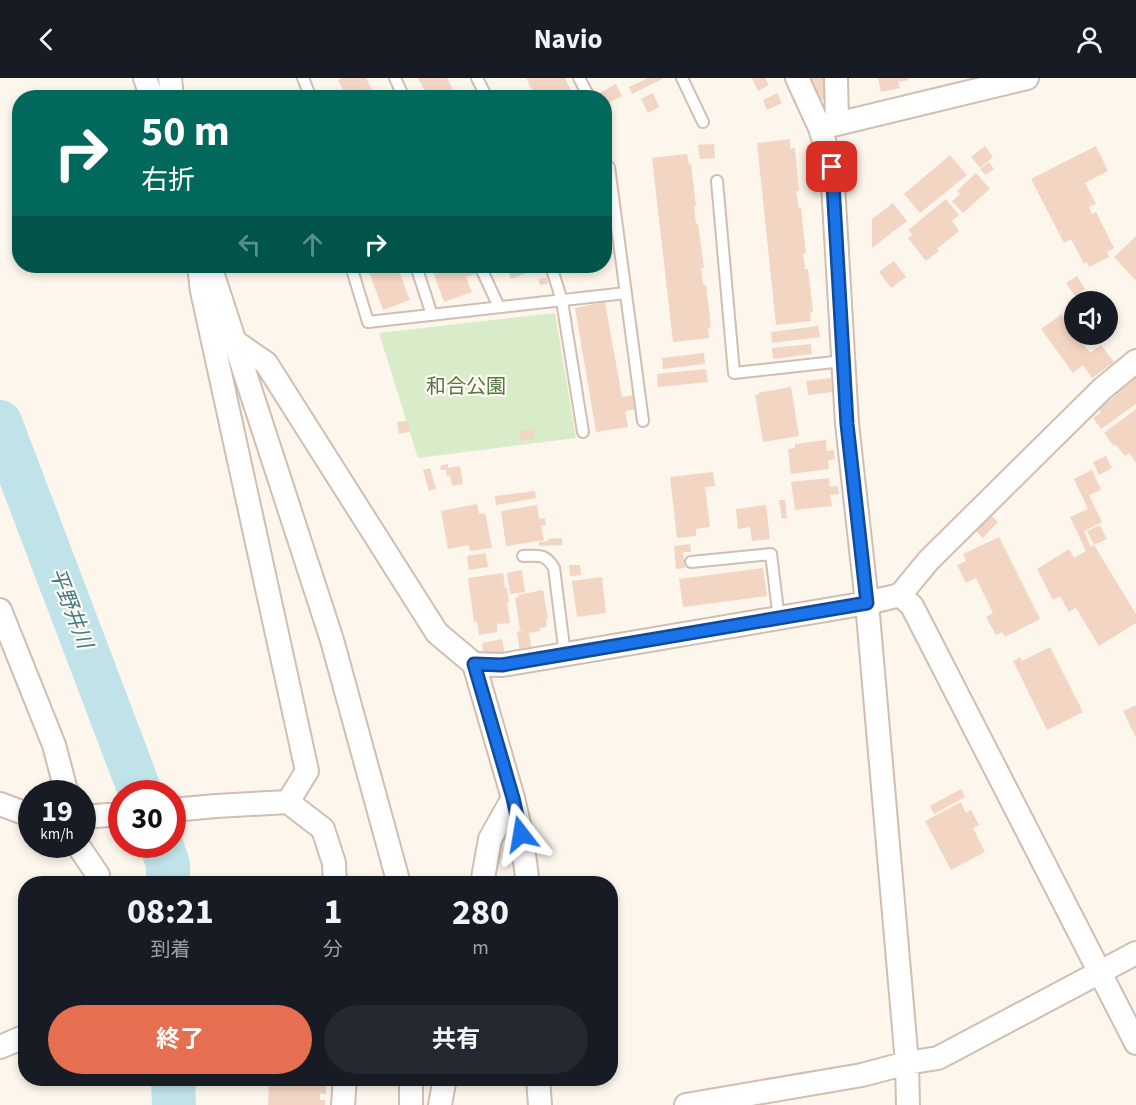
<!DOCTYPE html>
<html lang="ja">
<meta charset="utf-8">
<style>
:root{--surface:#171b24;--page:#242831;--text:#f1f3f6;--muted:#9ea1a6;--accent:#e76f51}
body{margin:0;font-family:"Source Sans 3","Noto Sans JP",sans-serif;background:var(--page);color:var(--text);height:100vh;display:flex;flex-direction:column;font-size:22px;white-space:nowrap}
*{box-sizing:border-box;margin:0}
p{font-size:20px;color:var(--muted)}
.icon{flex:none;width:33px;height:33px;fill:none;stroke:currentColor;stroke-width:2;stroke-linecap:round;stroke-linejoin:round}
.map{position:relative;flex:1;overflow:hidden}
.details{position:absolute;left:18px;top:798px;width:600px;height:210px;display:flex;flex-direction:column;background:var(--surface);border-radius:24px;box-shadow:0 3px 9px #0003}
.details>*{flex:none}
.hud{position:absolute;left:12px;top:12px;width:600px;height:183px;border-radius:24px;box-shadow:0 3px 9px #0003;background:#00695c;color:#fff;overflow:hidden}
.controls{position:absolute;left:1064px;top:213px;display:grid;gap:12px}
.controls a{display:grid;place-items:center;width:54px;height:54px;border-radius:50%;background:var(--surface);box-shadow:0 3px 9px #0003;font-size:30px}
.speed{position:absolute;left:18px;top:702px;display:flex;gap:12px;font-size:30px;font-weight:700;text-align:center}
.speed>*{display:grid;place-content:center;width:78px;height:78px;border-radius:50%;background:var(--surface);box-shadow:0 3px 9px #0003;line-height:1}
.speed small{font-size:15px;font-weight:400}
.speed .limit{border:9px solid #d22;background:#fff;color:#111}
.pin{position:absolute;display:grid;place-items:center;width:51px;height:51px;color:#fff;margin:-26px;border-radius:12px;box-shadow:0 3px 9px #0006}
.me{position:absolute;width:66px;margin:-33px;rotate:346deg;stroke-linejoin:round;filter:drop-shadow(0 0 4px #0008)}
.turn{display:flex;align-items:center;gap:21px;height:126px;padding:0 30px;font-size:27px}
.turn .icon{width:78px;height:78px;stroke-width:2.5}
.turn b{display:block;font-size:42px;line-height:51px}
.lanes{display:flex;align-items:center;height:57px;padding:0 30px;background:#0003;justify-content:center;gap:30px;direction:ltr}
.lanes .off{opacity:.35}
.eta{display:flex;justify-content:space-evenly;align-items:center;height:102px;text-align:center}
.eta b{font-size:36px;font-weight:700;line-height:42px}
.action{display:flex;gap:12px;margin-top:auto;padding:12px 30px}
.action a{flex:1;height:69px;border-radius:36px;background:var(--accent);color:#fff;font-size:24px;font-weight:700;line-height:69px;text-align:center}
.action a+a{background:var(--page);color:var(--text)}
header{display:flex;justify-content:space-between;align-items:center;height:78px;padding:0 30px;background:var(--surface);font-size:27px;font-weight:700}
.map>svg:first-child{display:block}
.green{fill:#d8ecc9}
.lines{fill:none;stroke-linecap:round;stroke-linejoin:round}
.river{stroke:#bfe3e8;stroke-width:44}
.building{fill:#f3d5c3}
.service-casing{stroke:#d1beb0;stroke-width:14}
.minor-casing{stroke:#d1beb0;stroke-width:26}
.service{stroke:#fff;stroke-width:10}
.minor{stroke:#fff;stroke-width:22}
.route-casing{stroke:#114b97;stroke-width:15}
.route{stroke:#1a73e8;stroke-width:10}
.labels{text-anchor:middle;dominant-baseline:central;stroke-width:4.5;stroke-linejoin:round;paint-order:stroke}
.park-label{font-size:20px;fill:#537a41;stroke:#fffaf3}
.water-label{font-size:21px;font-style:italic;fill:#437c86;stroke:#fffaf3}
</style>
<header><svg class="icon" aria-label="back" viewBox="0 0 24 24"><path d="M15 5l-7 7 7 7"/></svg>Navio<svg class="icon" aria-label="person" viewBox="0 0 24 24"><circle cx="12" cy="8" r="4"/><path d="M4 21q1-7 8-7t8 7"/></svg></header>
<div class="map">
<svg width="1136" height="1027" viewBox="0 0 1136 1027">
<rect width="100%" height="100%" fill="#fdf6ec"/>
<path class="green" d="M555,235l21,125 -158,20 -39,-125z"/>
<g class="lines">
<path class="river" d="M0,344l141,372
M161,766l7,20v20
M173,1000l1,27"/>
</g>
<path class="building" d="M342,0h24l10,20h-29l-9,-18z
M418,0h29l10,20h-29z
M526,0h39l10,20h-39z
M648,0h16l-32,16 -3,-7z
M752,0h13l4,7 -11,6z
M809,0h18l2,5 -4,2 5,11 -11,5z
M878,0h30l1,2 -11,2 2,6 -19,4z
M616,6l6,12 -18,9v-7h-14z
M653,15l6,14 -11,6 -7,-14z
M777,15l5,10 -15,7 -4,-10z
M790,61v10l5,-1 4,43h-3l3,17h2l5,45h-3l2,16h3l5,43h-3l1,9 -35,4 -19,-182z
M714,66l1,14 -15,1 -2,-14z
M985,68l8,11 -13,11 -9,-11z
M1096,68l12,25 -23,12 11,21 -7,3 3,7 4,-2 18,36 -7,4 2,5 -20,10 -2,-5 -3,2 -13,-25 -7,4 -33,-64z
M687,76l2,10h2l5,42h-2l2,18h2l6,44h-3l2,17h3l5,42 -3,1 1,10 -36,4 -21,-184z
M950,77l17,20 -47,38 -16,-19z
M989,84l5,7 -8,6 -6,-6z
M976,95l14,16 -27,24 -11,-12 8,-7 -3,-3z
M946,121l13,16 -7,6 7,10 -22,18 2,2 -13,10 -18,-23 5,-3 -5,-5z
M893,125l14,18 -35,27v-29z
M1136,158v43l-1,1 -21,-23z
M894,183l12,16 -15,11 -12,-16z
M367,188h30l13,34 -27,10z
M431,188h46l2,7 -13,4 6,15 -28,10z
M506,188h31l1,3 -27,10z
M569,188h27l-24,8z
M1077,198l8,13 -10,7 -9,-13z
M547,200l1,6 -8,1 -2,-6z
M605,224l17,95 12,-2 3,14 -12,2 3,16 -32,5 -21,-124z
M1062,236l2,4 4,-3 6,7v6l-2,1 2,5h2l14,19 11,-8 13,17 -22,16 -9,-13 -10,8 -32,-44z
M818,248l2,11 -48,6 -1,-11z
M811,266l1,10 -39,5 -1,-11z
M704,275l1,11 -42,5 -1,-11z
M706,291l2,13 -50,5 -1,-13z
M1136,298v28l-35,25 -8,-11 8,-6 -2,-3 17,-14 -2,-2z
M831,300l1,14 -24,3 -2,-14z
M791,309l8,49 -36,6 -8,-47h3v-2z
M1136,331v54l-7,-10 -4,3 -9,-11 -2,1 -10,-13z
M408,343l2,11 -11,2 -2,-12z
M533,351l2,10 -14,2 -2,-10z
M826,362l1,11 7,-1 1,9 -7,1 1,9 -38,5 -3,-25 7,-1v-4z
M1106,378l6,12 -13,7 -6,-13z
M448,386v4l12,-2 3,18 -11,2 -2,-11 -3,1 -1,-6h-5l-1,-4z
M430,390l6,21 -7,2 -6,-21z
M1092,392l9,20 -12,5 13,27 -18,9 7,16 3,-2 42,69v9l-37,23 -23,-38 -7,4 -9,-16 -7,4 -16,-31 32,-20 5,9 12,-7 -16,-34 18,-8 -14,-30z
M713,394l2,14 -10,1 5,40 -14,2v7l-19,2 -7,-61z
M829,400l1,9 8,-1 1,8 -9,1 2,11 -37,4 -4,-28z
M535,413l1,7 -40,7 -1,-9z
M779,422h6l2,18 -5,1z
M477,426l2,10 6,-1 7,35 -22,3 -1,-6 -21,4 -7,-38z
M537,427l2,14 6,-1 1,7h-5l3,15 -38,6 -5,-35z
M766,427l4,34 -18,2 -2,-14 -12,2 -2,-20z
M991,437l7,7 -15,16 -7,-7z
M1100,447l7,14 -13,6 -7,-14z
M999,459l41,82 -35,18 -3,-5 -6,3 -10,-18 7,-4 -17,-35 -10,5 -9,-18 9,-4 -3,-7z
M562,460v7l-23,1v-4l10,-1 -1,-2z
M690,466l1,8h-8l2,16 -9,1 -2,-23z
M486,475l2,14 -19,3 -2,-14z
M569,487h11l1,10 -11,1z
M763,490l4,28 -84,11 -4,-28z
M522,492l3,22 -15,2 -3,-21z
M503,495l2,15h2l2,14h-2l3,21 -13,1v8l-18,3 -2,-13h-3l-6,-44z
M602,499l4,36 -29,4 -5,-36z
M543,512l5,29h-2l1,8 -7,1v3l-11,2 3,18 -12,2 -3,-21 7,-2h-4l-5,-32 4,-1 -1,-2z
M502,561l3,17 -12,3 -10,-9 -1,-7z
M1050,569l33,65 -36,18 -34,-69 7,-4 2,4z
M1136,627v33l-13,-27z
M961,711l4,8 -31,17 -4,-8z
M961,724l5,11 5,-3 8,15 -6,3 12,24 -34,18 -26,-49z
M269,1000h57v16h-6v6h5v5h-57z"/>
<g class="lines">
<defs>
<path id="service" d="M303,0l8,20
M395,0l9,20
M477,0l10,20
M579,0l8,15
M682,0l21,44
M604,90l5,-1 34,254
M717,103l17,192 109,-12
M351,188l17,56 258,-29
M416,188l16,49
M480,188l19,41
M551,188l11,35 21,131
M523,478c16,0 22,-3 31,12l11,87
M691,484l80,-8 8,65"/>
<path id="minor" d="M145,0l7,20
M170,0l2,20
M797,0l23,50 12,39 15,257 20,179 40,460 1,42
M836,0l1,45
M820,50l207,-50
M199,188l3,25 105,480 -19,31
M210,188l122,374 67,244
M234,263l32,22 171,270 37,31 39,134 -23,41 -8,45
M900,517l12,11 224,437
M0,532l54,135 13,49
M474,586l28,1 365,-62 33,-8 29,-35 173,-171 34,-28
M513,720l8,35 7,51
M0,726l32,12
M172,732l44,-4 72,-4 35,27 11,34 1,21
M82,739l40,-3
M77,766l21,31 -1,9
M0,969l26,-11
M538,1000l2,27
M343,1027l2,-27
M411,1027v-27
M440,1027l5,-27
M686,1027l176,-30 45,-12 31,-5 198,-105"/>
</defs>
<use href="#service" class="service-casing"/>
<use href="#minor" class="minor-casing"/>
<use href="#service" class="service"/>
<use href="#minor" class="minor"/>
</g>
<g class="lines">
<defs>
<path id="route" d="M521,756l-8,-36 -39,-134 28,1 365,-62 -20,-179 -15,-257"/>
</defs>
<use href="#route" class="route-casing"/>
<use href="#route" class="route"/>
</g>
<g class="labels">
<g class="park-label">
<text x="466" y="309">和合公園</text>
</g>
<g class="water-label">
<text transform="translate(71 530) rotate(69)">平野井川</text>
</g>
</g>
</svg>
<div class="controls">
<a><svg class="icon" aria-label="sound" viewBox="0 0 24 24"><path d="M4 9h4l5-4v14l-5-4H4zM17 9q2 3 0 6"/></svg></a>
</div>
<div class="speed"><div>19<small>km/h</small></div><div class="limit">30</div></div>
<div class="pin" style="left:832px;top:89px;background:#d93025"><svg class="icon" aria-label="arrive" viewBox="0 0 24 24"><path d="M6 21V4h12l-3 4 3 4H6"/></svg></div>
<svg class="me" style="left:521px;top:756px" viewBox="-20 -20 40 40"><path d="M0-17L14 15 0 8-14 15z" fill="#1a73e8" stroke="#fff" stroke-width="4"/></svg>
<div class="hud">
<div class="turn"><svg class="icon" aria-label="right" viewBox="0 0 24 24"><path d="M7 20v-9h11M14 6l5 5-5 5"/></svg><div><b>50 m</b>右折</div></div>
<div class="lanes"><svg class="icon off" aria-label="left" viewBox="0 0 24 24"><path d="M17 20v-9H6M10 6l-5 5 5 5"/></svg><svg class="icon off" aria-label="ahead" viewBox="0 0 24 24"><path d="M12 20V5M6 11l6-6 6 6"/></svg><svg class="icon" aria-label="right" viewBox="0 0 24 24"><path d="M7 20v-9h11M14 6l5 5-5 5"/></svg></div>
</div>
<section class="details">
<div class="eta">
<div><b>08:21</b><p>到着</p></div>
<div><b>1</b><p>分</p></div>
<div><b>280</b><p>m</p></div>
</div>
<div class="action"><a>終了</a><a>共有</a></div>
</section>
</div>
